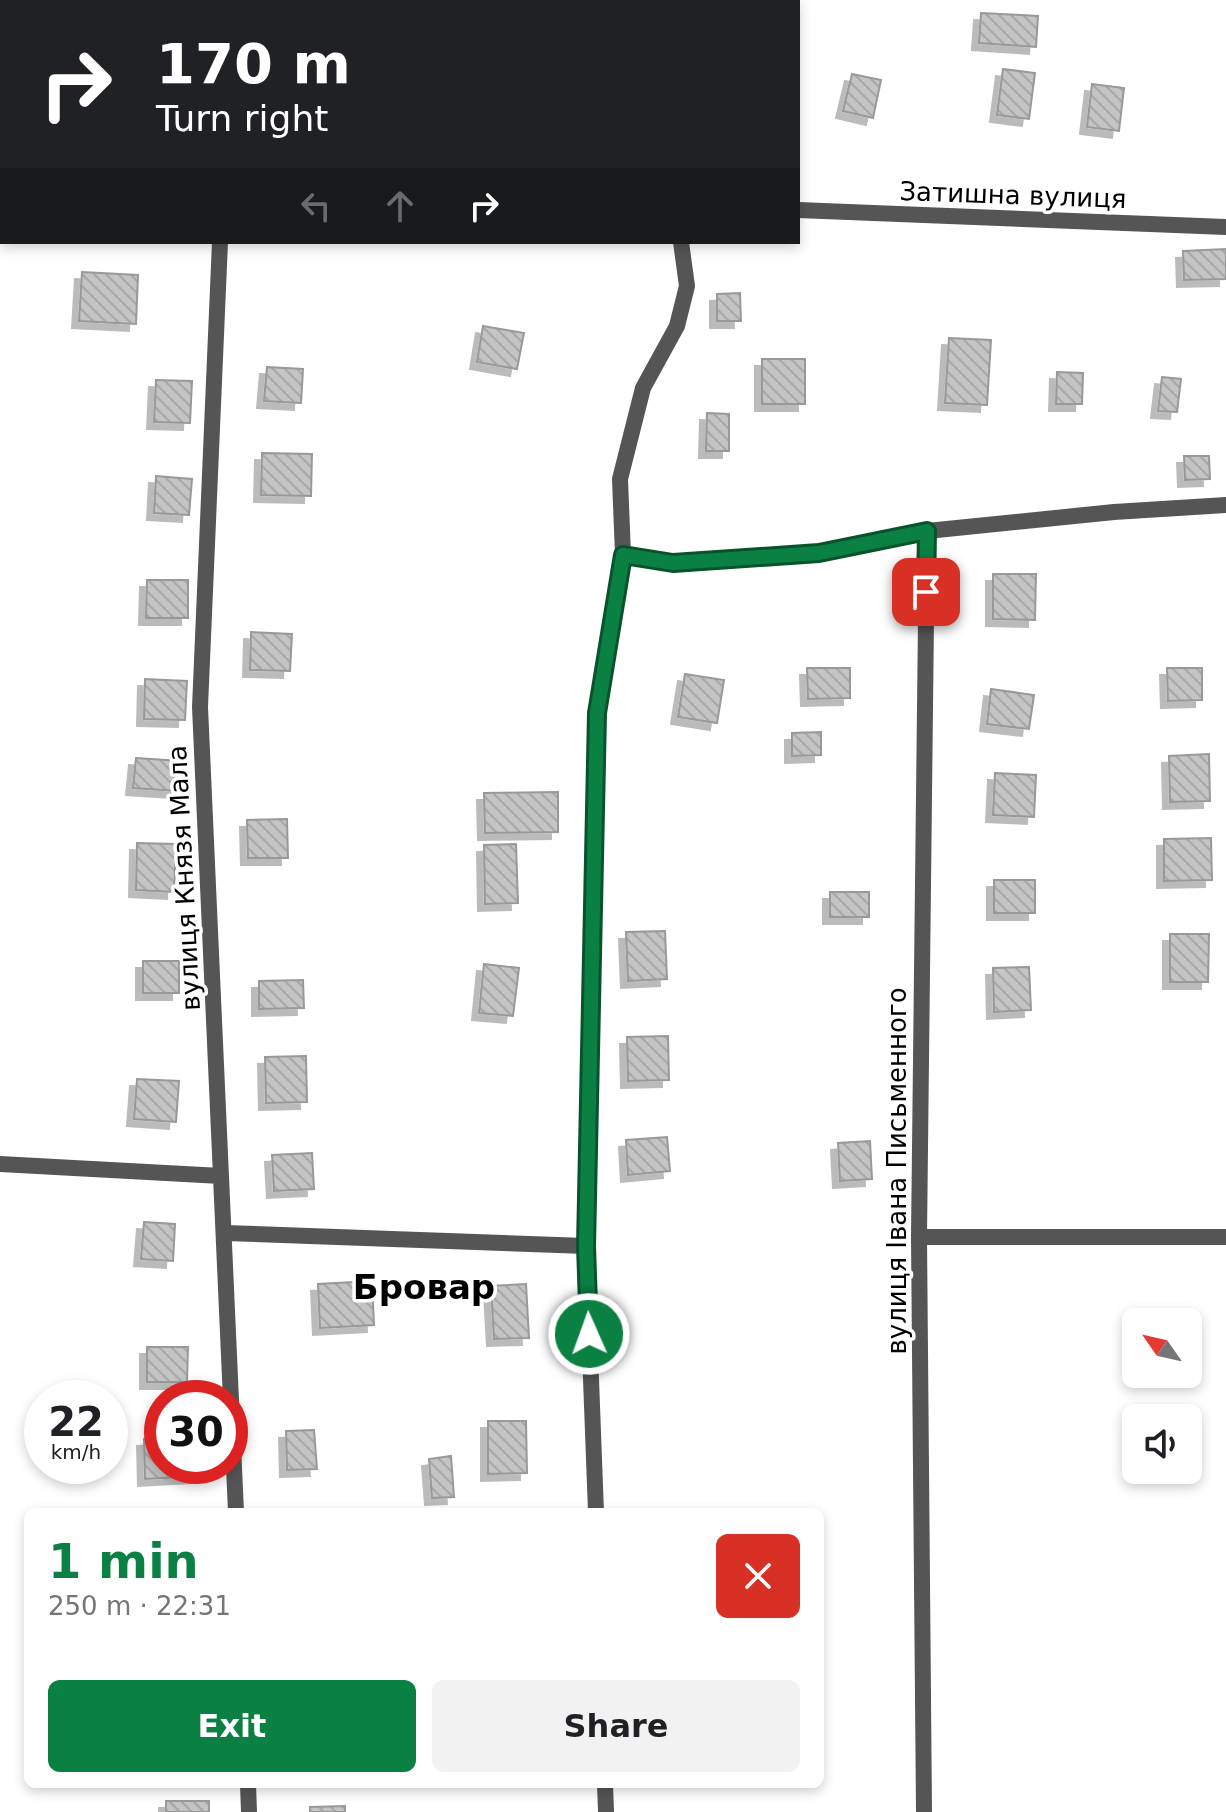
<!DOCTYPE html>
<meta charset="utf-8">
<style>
:root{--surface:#fff;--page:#f2f2f2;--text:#202124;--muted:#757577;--accent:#0b8043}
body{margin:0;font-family:"DejaVu Sans",sans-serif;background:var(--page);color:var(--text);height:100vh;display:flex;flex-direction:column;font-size:30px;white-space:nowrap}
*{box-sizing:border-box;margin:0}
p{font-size:26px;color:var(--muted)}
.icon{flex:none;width:44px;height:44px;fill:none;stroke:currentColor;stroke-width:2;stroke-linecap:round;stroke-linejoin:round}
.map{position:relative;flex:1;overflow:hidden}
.details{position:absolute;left:24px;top:1508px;width:800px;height:280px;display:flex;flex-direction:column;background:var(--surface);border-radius:12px;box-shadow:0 4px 12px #0003}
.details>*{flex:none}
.hud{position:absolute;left:0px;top:0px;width:800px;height:244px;box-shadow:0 4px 12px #0003;background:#202124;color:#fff;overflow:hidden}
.needle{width:52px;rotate:304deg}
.tools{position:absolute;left:1122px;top:1308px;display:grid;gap:16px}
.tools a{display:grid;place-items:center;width:80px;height:80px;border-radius:12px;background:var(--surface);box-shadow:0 4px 12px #0003;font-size:40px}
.speed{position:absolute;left:24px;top:1380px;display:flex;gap:16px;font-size:40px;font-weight:700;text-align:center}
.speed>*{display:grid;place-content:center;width:104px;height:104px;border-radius:50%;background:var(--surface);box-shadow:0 4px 12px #0003;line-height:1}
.speed small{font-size:20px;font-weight:400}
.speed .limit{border:12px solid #d22;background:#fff;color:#111}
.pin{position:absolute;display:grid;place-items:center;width:68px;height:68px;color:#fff;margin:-34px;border-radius:16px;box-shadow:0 4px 12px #0006}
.me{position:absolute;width:88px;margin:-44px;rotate:358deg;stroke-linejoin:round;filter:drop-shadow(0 0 6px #0008)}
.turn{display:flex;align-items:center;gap:28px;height:168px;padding:0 24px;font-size:36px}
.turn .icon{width:104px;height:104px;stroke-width:2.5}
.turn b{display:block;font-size:56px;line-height:68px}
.lanes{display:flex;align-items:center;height:76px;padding:0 24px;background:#0003;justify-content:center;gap:40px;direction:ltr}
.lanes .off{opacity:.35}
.round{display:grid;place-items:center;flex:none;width:84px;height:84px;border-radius:12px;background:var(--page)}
.overview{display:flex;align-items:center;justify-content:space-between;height:136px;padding:0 24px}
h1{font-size:48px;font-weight:700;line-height:60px;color:var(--accent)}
.action{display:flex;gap:16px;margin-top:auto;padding:16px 24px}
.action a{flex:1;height:92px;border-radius:12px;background:var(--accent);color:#fff;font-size:32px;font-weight:700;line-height:92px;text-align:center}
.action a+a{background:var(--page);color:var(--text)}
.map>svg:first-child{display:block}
.building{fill:url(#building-back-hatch);stroke:#999;stroke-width:2;filter:url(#shadow)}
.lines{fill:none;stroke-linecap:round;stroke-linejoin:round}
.service{stroke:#555;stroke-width:14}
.minor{stroke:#555;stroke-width:16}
.route-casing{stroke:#07532c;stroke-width:20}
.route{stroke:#0b8043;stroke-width:14}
.labels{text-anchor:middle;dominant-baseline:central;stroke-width:7;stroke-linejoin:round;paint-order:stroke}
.street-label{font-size:26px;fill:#000;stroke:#fff}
.district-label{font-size:34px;font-weight:bold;fill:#000;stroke:#fff}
</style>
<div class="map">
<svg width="1226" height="1812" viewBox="0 0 1226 1812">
<defs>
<pattern id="building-back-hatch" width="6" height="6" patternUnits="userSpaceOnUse" patternTransform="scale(2)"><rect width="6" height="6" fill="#c4c4c4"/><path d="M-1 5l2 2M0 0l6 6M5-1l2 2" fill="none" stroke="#a7a7a7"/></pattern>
<filter id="shadow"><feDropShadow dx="-7" dy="7" stdDeviation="0" flood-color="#0004"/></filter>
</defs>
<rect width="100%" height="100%" fill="#fff"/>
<path class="building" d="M981,13l57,3 -2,31 -57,-4z
M1003,69l32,4 -6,46 -32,-4z
M852,74l29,6 -8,38 -30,-7z
M1092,84l32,4 -5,43 -32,-4z
M1226,249v30l-42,1 -1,-29z
M82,272l56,3 -2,49 -57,-3z
M740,293l1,28h-24v-27z
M483,326l41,7 -7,36 -40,-7z
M949,338l42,2 -4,65 -42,-2z
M762,359h43v45h-43z
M267,367l36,2 -2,34 -37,-2z
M1057,372l26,1 -1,31h-26z
M1162,377l19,2 -4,33 -19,-1z
M156,380l36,1 -2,42 -36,-1z
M707,413l22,1v37h-23z
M262,453l50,1 -1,42 -50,-1z
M1184,456h25l1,23 -25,1z
M156,476l36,3 -3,36 -35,-2z
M993,574h43l-1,46 -42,-1z
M147,580h41v38h-42z
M251,632l41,2 -2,37 -40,-1z
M807,668h43v30l-42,1z
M1167,668h35v32l-34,1z
M685,674l39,6 -7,43 -39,-6z
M145,679l42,2 -2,39 -41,-1z
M991,689l43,6 -5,34 -42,-5z
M821,732v23l-29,1v-23z
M1209,754l1,47 -40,1 -1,-46z
M136,758l45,3 -3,30 -45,-3z
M995,773l41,2 -2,42 -41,-2z
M558,792v40l-73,1 -1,-40z
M287,819l1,39h-40l-1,-38z
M1211,838l1,42 -48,1v-42z
M137,843l39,1 -2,48 -38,-2z
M516,844l2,59 -33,1 -1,-59z
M994,880h41v33h-41z
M830,892h39v25h-39z
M665,931l2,48 -39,2 -2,-49z
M1170,934h39l-1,48h-38z
M143,961h36v32h-36z
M484,964l35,4 -6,48 -34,-3z
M1029,967l2,43 -37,2 -1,-44z
M303,980l1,28 -45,1v-28z
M668,1036l1,44 -41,1 -1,-44z
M306,1056l1,46 -41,1 -1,-46z
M137,1079l42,2 -3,41 -42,-3z
M667,1137l3,34 -42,4 -2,-35z
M870,1141l2,38 -32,2 -2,-38z
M312,1153l2,36 -40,2 -2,-36z
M144,1222l31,2 -2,37 -32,-2z
M372,1281l2,44 -54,3 -2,-44z
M526,1284l3,54 -35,1 -3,-53z
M147,1347h41l-1,35h-40z
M488,1421h38l1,52 -39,1z
M314,1430l3,39 -30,1 -1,-39z
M162,1438v28h37v10l-54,3 -1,-40z
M451,1456l3,41 -22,1 -3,-39z
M166,1801h43v11h-43z
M345,1806v6h-35v-5z"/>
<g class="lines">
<path class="service" d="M222,0v2"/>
<path class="minor" d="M0,139h2
M798,210l428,17
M220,242l-20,465 36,805
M623,555l50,8 146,-10 108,-22 187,-19 112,-7
M0,1164l221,12
M225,1233l361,13
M919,1237h307
M596,1512l-10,-266 11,-533 26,-158 -3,-76 23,-91 34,-62 10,-40 -6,-44
M248,1784l1,28
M605,1784l1,28
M924,1812l-5,-575 8,-706"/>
</g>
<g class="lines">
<defs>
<path id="route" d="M589,1334l-3,-88 11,-533 26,-158 50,8 146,-10 108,-22 -1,61"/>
</defs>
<use href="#route" class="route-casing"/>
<use href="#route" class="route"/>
</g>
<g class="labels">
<g class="street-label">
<text transform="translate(1013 195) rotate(2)">Затишна вулиця</text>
<text transform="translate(184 878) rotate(-93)">вулиця Князя Мала</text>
<text transform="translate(897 1171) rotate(-90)">вулиця Івана Письменного</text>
</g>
<g class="district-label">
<text x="424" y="1287">Бровар</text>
</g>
</g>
</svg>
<div class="tools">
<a><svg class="needle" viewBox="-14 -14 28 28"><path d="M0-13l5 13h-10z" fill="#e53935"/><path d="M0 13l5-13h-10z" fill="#757577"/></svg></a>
<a><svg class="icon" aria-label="sound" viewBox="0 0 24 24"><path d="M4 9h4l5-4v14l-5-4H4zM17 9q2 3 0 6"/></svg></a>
</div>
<div class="speed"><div>22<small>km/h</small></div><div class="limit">30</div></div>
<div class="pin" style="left:926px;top:592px;background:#d93025"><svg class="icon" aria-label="arrive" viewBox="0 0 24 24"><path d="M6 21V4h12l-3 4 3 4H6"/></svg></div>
<svg class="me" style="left:589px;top:1334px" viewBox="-20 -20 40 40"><circle r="17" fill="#0b8043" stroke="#fff" stroke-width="3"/><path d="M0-11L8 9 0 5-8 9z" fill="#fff"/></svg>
<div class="hud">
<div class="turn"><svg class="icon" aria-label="right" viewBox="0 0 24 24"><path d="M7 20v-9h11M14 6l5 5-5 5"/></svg><div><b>170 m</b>Turn right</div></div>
<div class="lanes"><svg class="icon off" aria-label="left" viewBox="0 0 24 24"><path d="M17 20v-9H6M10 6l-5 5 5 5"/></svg><svg class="icon off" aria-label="ahead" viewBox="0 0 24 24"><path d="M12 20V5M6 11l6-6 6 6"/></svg><svg class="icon" aria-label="right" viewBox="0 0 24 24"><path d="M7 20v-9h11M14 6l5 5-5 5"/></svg></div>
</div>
<section class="details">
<div class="overview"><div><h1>1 min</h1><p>250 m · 22:31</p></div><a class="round" style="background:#d93025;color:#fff"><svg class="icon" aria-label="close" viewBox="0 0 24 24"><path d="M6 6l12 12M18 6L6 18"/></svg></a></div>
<div class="action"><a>Exit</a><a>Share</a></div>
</section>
</div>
